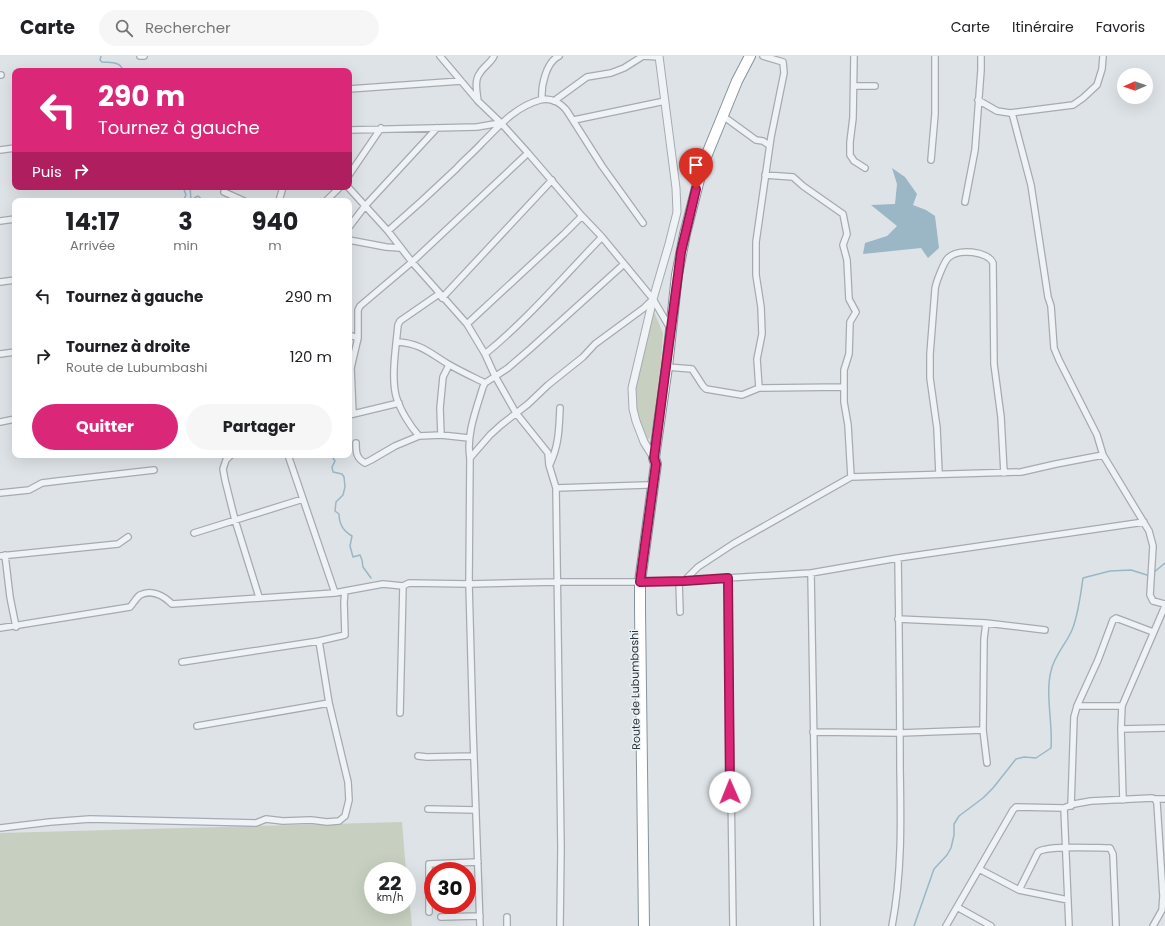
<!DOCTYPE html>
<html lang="fr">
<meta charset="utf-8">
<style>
:root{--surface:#fff;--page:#f6f6f6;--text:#202124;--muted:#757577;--line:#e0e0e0;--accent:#db2777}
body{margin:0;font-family:Poppins,sans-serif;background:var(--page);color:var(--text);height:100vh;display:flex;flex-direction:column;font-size:15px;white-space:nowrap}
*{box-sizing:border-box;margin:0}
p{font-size:13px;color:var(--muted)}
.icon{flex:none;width:22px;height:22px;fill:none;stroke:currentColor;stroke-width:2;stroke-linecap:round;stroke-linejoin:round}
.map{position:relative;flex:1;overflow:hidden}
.side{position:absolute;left:12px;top:142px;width:340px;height:260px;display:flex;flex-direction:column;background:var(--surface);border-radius:8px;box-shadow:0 4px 16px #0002}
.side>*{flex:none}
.guide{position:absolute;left:12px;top:12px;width:340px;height:122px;border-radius:8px;box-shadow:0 4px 16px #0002;background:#db2777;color:#fff;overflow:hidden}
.needle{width:26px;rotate:268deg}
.buttons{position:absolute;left:1117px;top:12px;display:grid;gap:8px}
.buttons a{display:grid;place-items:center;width:36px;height:36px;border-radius:50%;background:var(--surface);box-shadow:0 4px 16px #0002;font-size:20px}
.speed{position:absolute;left:364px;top:806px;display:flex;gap:8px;font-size:20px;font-weight:700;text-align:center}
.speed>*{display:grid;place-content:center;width:52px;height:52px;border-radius:50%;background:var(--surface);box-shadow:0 4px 16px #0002;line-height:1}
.speed small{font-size:10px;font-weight:400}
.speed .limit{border:6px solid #d22;background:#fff;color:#111}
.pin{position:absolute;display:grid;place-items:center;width:34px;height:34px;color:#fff;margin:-41px -17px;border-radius:50% 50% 50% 0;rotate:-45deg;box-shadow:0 0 4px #0007}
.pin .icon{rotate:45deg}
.me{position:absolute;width:44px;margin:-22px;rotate:359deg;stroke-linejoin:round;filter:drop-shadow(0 0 3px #0008)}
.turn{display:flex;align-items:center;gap:14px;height:84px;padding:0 20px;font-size:18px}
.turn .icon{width:52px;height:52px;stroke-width:2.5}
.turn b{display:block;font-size:28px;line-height:34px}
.then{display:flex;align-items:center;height:38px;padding:0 20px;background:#0003;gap:8px;font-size:15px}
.eta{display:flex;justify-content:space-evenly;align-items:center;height:68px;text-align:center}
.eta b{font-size:24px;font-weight:700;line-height:28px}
.cta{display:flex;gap:8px;margin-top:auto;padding:8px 20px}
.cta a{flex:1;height:46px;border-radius:24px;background:var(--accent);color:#fff;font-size:16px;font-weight:700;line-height:46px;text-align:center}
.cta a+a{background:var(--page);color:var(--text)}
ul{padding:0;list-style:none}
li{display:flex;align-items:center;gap:12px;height:60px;padding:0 20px}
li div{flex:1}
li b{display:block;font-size:15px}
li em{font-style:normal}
header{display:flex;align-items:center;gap:24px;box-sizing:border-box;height:56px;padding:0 20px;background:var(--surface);border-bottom:1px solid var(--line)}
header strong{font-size:19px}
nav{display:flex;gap:22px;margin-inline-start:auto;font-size:14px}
.search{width:280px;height:36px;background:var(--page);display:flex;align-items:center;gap:10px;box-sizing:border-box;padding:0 14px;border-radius:22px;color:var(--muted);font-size:15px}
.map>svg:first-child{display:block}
.green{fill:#c7d0c0}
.water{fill:#9bb6c5}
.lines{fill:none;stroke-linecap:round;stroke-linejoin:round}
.stream{stroke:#9bb6c5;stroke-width:1.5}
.minor-casing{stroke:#a4abb1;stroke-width:8}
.tertiary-casing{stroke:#a4abb1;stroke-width:9}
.trunk-casing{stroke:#86939c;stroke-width:12}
.minor{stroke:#f0f3f5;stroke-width:5.5}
.tertiary{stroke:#f0f3f5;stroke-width:7}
.trunk{stroke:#fff;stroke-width:10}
.route-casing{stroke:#8e194d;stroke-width:10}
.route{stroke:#db2777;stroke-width:7}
.labels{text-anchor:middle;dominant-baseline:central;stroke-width:3;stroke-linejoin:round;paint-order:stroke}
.street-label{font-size:11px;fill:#28333d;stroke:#edf2f4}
</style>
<header>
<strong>Carte</strong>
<div class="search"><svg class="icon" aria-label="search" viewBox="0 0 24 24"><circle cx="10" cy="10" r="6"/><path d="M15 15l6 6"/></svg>Rechercher</div>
<nav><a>Carte</a><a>Itinéraire</a><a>Favoris</a></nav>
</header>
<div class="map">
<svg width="1165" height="870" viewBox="0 0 1165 870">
<rect width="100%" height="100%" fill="#dee3e7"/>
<path class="green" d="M653,253l10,24 -4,62 -9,43 -4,3 -10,-23 -2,-31z
M402,766l4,49h-33v34h34v-28l5,49h-412v-93z"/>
<path class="water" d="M892,112l13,9 12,17 -4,11 13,5 9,6 4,32 -11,10 -7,-10 -58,6 2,-11 22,-7 10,-10 -26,-21 24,-1 2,-20z"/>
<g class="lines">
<path class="stream" d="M101,0l-1,4 2,2c8,1 19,-1 21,9
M190,131l1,13 7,-4 6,5
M183,145l3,-6 -3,-8
M331,399l4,6 -3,6 1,5 9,2 2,3 1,10 -2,8 -7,7 -1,9 4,3c0,10 4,17 13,22l-2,10 3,11 7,-2 2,5 1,7 8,11
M1153,517l12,-10
M914,870l20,-57 13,-14 4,-7 3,-13v-11l5,-8 24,-18 10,-10 23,-29 8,-2 12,1 15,-10c2,-24 -6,-54 0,-77 3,-15 15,-27 21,-41 6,-14 9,-37 11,-52l27,-7 21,-1 19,6"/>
<defs>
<path id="minor" d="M140,0h4
M440,0l38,45 23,22 27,30 54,63 20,21 51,62 17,29
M854,0l-1,62 -3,24v13l4,6 11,7
M0,19h1
M854,30h21
M349,33l112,-8
M542,43c-1,-13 4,-37 17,-43
M978,44l19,11 13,2 63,-8 10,-7 14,-13 5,-16 1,-13
M478,45c-1,-9 -4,-21 2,-28 4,-7 11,-10 14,-17
M554,45l33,-24 24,-4 13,-5 19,-12 16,1
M1012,57l19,72 17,112 3,9 3,42 5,12 38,75 6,20 46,76 4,15 -3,49 3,6 12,3
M723,60l33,24 7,1 6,4
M574,64l91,-19
M349,74l128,-3 23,-4
M0,94l15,-2
M931,104l4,-46v-58
M349,119l32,-47
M765,119l28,2 10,9 40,28 4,20 -4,11 4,15 2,39 7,13 -6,10 -1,32 -5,16v32l4,23 3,52
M348,131l40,44 24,31 55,62 18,30 10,22 21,37 32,40 1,12 7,23 5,360 -1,78
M224,136l20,9
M279,145l4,-14
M326,145l14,-14
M965,146l10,-52 6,-80v-14
M0,165l15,-2
M349,171l16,-21 72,-78
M388,175c23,-20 46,-41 68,-62 8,-9 18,-17 26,-26 18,-18 33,-36 58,-43 11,-3 21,3 27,11l35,55 41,57
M349,184l37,7 14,1
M0,226l15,-2
M439,238l-39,27 -2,4c-2,22 -7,51 -2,71 4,14 14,30 23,40l22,-1
M442,242l110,-118
M467,268l97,-90 18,-18
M349,279l9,3
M397,286c23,1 33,11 51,22 12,7 25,13 37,19
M0,298l15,-2
M485,298c43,-35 79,-78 117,-117
M449,309l-6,12 -3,31 1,27 28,3
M667,311l25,2 11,17 3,3 36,6 17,-7 -2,-29 5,-25 -1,-27 -5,-32v-33l15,-105 13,-64 -1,-11 -20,-6
M759,332l85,-1
M353,358l-2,-46 7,-30v-28l2,-4 52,-44 116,-109
M349,359l50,-12
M0,366l15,-3
M356,387c0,9 0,15 9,20l6,-3 24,-14 24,-10
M231,399l-5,5 -3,9 2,11 10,40 24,77
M288,399l47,138
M470,402l20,-23 11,-10 27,-21 20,-19 35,-28 12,-13 49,-36 9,-9
M550,408c9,-19 9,-35 10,-56
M939,418l-2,-46 -7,-50v-24l5,-64c0,-6 9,-28 13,-32 10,-10 40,-7 45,5l1,101 7,53 3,56
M556,432l91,-3
M0,437l29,-3 13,-7 16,-2 96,-11
M194,477l109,-34
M5,499l5,42 6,30
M0,500l118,-12 10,-7
M811,517l6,353
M728,522l5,348
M679,525l1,31
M684,525l14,-14 35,-23 118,-67 170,-5 35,-8 47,-9
M898,563l88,4 59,7
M986,567l-2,16 -1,91 4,33
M0,572l130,-21c3,-3 6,-9 10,-12 12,-6 24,1 32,9l163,-11 10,-2
M182,606l137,-21
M1077,650h45
M400,657l3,-127
M197,670l132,-23
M1121,673l44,-1
M813,676l87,1 83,-3
M418,700l9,1 47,-1
M1123,744l-2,-71 1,-23 43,-100
M1071,750l3,-89 3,-11 21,-46 15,-40 3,-2 37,14
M1064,752l5,118
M428,753l48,1
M0,772l50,-6 40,-3 166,4 10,-4 17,2 28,-1 16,2 12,-1 6,-5 4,-16 -1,-18 -19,-79 -10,-62 26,-6 -1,-33 1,-11 38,-7 20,2 6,-3 60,1 88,-2h104l150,-9 87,-15 246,-36
M979,813l40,21 49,10
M1019,834l19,-38c9,-7 58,-4 72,-4l3,6 3,72
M957,851l34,19
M429,856v-48l49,-2
M441,861l39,-1
M480,870l-7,-195 -4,-147 1,-126c-4,-23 6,-48 13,-71l2,-4 23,-15 22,-19 94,-85
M507,870v-9
M892,870c10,-52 9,-105 8,-158 0,-70 -1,-140 -2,-210
M946,870l67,-116 3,-3 48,1 10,-4 17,-3 61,-3 3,1h10
M1153,870l9,-16 1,-14 -6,-93 -2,-4"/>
<path id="tertiary" d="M654,402l-10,-16 -8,-21 -3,-12 -1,-21 21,-89 16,-55 8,-32 -1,-24 -17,-132"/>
<path id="trunk" d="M644,870l-4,-316v-28l16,-118 -2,-6 13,-91 10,-92 8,-41 18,-70 34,-83 13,-25"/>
</defs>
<use href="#minor" class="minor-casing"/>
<use href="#tertiary" class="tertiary-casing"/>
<use href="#trunk" class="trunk-casing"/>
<use href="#minor" class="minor"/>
<use href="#tertiary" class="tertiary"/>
<use href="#trunk" class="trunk"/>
</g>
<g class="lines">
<defs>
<path id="route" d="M696,133l-15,63 -27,206 2,6 -16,118 44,-1 44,-3 2,214"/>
</defs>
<use href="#route" class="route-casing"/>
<use href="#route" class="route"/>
</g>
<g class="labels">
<g class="street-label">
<text transform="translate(635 634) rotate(-91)">Route de Lubumbashi</text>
</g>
</g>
</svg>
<div class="buttons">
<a><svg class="needle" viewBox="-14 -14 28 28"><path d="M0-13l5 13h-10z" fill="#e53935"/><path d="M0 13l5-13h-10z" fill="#757577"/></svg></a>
</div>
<div class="speed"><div>22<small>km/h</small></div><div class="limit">30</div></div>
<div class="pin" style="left:696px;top:133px;background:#d93025"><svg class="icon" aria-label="arrive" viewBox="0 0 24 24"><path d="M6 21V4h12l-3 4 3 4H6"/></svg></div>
<svg class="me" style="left:730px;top:736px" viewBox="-20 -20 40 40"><circle r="19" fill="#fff"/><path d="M0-13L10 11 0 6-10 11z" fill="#db2777"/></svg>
<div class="guide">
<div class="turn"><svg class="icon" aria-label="left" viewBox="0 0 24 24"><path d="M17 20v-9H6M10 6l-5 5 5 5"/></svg><div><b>290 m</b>Tournez à gauche</div></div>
<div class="then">Puis<svg class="icon" aria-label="right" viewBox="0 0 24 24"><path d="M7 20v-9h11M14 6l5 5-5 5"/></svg></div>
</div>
<section class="side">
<div class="eta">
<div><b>14:17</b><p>Arrivée</p></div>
<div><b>3</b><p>min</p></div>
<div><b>940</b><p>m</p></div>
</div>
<ul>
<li><svg class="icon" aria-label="left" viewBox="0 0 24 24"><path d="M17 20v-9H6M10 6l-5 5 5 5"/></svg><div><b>Tournez à gauche</b></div><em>290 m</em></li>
<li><svg class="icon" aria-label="right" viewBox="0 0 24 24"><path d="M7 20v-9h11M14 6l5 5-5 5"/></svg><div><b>Tournez à droite</b><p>Route de Lubumbashi</p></div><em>120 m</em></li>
</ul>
<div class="cta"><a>Quitter</a><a>Partager</a></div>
</section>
</div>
